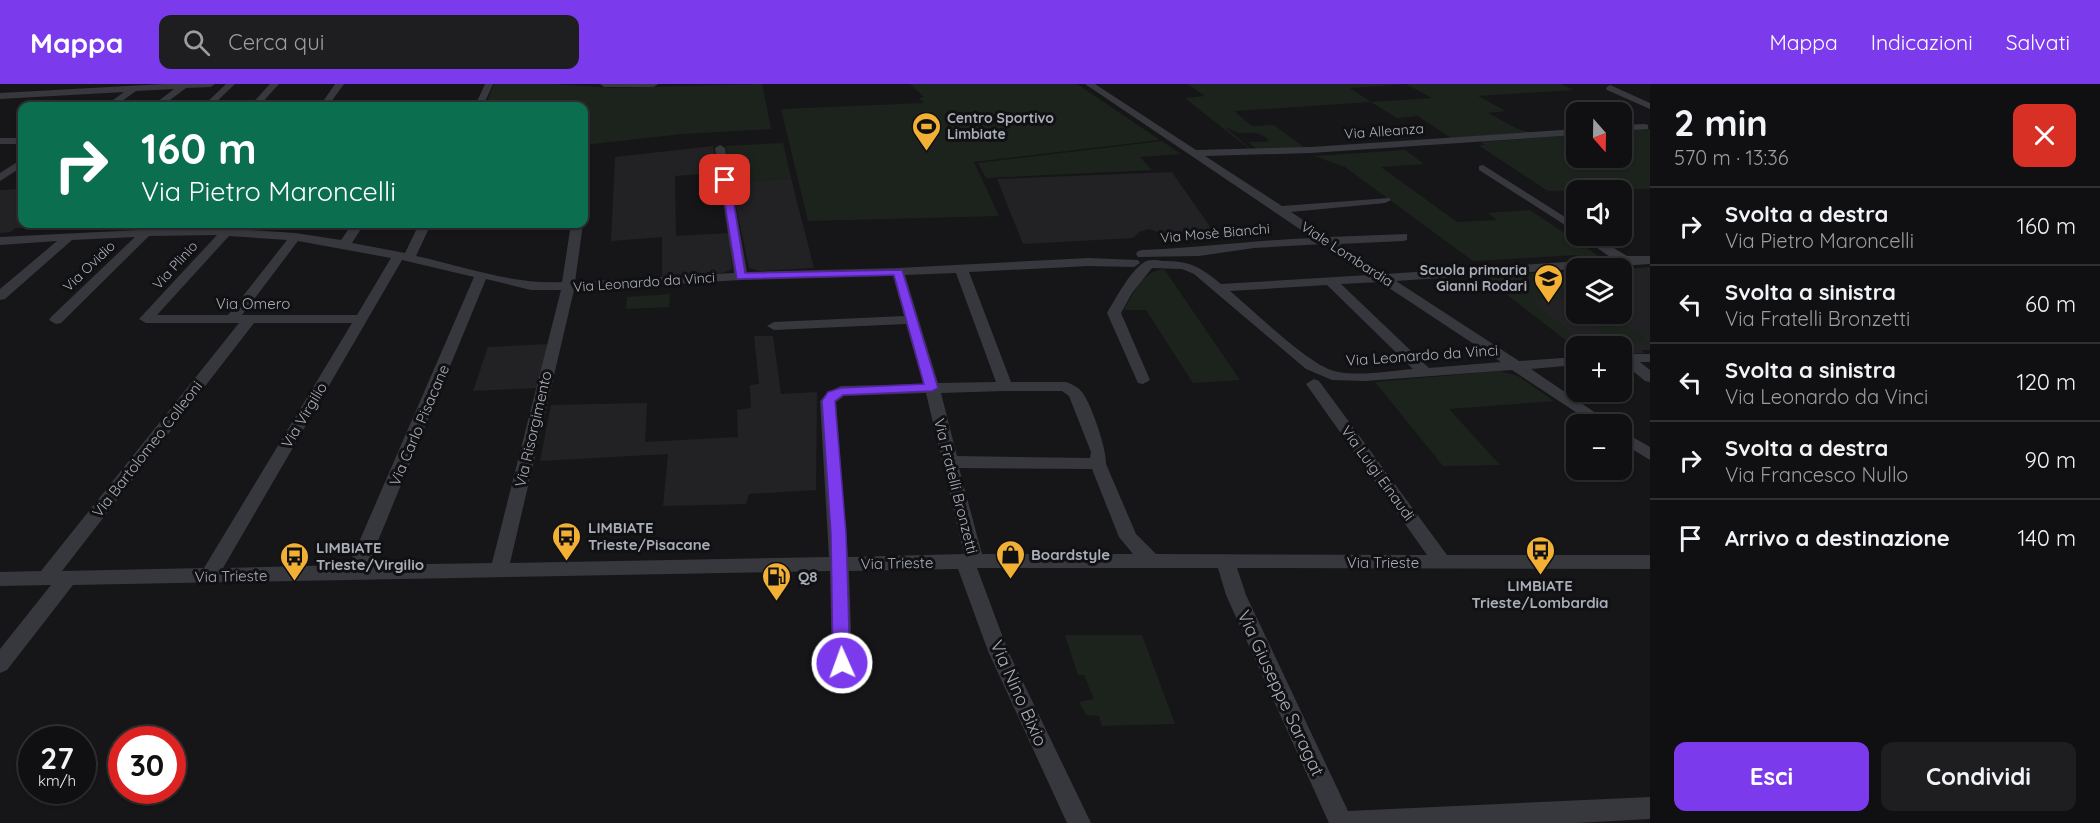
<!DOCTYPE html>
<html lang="it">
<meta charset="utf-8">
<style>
:root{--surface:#101012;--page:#1e1e20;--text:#f1f3f6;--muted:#9c9d9f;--line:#303032;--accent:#7c3aed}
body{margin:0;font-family:Quicksand,sans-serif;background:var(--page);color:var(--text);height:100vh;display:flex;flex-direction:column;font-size:22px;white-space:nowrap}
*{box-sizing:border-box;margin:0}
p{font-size:20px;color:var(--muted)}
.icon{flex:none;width:33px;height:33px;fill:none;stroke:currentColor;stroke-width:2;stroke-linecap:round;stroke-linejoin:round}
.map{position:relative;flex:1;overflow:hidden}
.panel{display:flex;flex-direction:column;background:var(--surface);width:450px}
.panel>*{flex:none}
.top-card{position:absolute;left:18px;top:18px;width:570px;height:126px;border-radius:12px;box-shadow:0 2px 4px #0004,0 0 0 2px var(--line);background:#0b6e4f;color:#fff;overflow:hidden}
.needle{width:39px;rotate:160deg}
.controls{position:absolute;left:1566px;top:18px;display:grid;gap:12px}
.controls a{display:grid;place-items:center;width:66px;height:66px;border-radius:12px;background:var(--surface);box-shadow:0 2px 4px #0004,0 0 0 2px var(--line);font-size:30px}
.speed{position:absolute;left:18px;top:642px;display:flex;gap:12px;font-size:30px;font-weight:700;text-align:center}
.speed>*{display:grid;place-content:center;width:78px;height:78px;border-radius:50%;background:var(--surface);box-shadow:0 2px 4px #0004,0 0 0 2px var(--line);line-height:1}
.speed small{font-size:15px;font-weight:400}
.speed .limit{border:9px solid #d22;background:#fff;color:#111}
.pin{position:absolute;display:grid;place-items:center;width:51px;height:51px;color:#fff;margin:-26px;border-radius:12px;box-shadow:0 3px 9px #0006}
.me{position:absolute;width:66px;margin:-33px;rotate:358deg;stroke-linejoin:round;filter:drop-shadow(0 0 4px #0008)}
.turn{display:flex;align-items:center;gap:21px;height:126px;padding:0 24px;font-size:27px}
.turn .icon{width:78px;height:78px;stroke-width:2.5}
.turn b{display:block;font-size:42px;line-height:51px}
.round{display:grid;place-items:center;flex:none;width:63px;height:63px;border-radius:12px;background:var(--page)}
.headline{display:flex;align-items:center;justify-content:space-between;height:102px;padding:0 24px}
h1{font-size:36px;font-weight:700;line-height:45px}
.primary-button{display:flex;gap:12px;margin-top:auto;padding:12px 24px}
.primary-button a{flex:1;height:69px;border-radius:12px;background:var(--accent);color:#fff;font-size:24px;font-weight:700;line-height:69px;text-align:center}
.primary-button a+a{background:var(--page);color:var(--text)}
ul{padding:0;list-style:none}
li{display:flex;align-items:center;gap:18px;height:78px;padding:0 24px;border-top:2px solid var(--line)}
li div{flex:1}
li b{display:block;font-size:22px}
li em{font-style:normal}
header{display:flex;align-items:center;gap:36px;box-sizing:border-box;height:84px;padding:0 30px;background:var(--accent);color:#fff}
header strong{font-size:28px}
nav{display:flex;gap:33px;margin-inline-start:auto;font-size:21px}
.search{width:420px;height:54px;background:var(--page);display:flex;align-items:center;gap:15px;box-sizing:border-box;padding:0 21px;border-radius:12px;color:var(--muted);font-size:22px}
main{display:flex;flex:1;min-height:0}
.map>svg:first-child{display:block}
.built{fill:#222225}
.green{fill:#1c231d;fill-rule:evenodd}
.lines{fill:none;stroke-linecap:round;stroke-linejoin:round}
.minor{fill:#37383d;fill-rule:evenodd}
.route{fill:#7c3aed;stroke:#51269a;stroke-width:1.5}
.labels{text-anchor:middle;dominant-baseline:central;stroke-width:6;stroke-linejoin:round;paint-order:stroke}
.far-poi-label{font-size:14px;font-weight:bold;fill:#a8adb8;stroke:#111113;text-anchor:start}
.far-street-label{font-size:14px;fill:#a8adb8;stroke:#111113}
.street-label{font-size:15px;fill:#a8adb8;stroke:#111113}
.poi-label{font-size:15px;font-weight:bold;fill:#a8adb8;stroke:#111113;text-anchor:start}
.near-street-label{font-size:18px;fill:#a8adb8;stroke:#111113}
</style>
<header>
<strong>Mappa</strong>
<div class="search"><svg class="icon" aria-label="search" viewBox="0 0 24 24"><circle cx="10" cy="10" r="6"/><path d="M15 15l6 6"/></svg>Cerca qui</div>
<nav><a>Mappa</a><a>Indicazioni</a><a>Salvati</a></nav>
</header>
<main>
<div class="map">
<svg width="1650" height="739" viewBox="0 0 1650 739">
<rect width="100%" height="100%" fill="#161618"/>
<path class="built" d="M713,62l5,27 -43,3 1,60 53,-3 3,36 -9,4 -61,4v-40l-51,4 4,-84z
M1172,88l41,59 -46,4 -18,-6 -10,3 -6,6 -110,6 -26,-65z
M791,94l23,90 -55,3 -10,-3 -18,-85z
M22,105v35h31l-5,4h-33l-4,4 -11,1v-43z
M1650,183v83h-9l4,3 -23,1v-8l-46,2 -93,-72 93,-5v43h46v-45z
M754,252h19l8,58 36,-2 -1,98 -67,4 -3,10 -83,2 5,-52 -128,7 11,-56 96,-2 -2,39 93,-5 -1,-27 14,-2 -1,-23 9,-1z
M549,260l-12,44 -64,3 15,-44z"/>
<path class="green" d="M494,0h61l57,4 150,-4 9,45 -89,5 -98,11v-39h-99z
M910,0h167l83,56 -186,22 25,54 -191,5 -27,-112 143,-6 -5,-5 5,-1z
M1188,0h373l13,6 -96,6 28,15 -18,2 30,16 13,4 -80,5 -33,-22 -21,2 -26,-16 -137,9 18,15 22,-1 32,24 -47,2 -11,-9h20l-1,-2h2c-11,-9 -16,-7 -29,-7 -4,0 -8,-4 -14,-5l28,24h-1l-68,-54 20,-2zM1406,0l26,14 -61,4 -21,-14z
M1650,45v60l-102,2 -70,-46h7l-4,-3 95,-7v23h46v-27z
M1162,57l19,13 -41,3 12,13 -166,8 -8,-15z
M783,59l8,35 -60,5 -5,-37z
M1405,66l19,14 -43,3 76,55 40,-2 -9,-7 42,-3 70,47 -19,2 -4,-4 -104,6 -128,-94 -31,-11z
M1164,185l76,111 -47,3 -47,-73h-22c10,-18 18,-38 40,-41z
M1551,188l25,20v6l-44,3 56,45 -12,2 -93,-72z
M670,210l-1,13 -43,2 1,-12z
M1616,234l17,13h4l13,12 -30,1 -37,-25z
M1500,287l18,5 36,25 -105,8 51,56 -57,1 -68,-84z
M1065,551h77l33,89 -73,2 -3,-10 -13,-1 -7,-13 15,-3 -10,-24h-6z"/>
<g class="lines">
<path class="minor" d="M164,0h51l-4,3 -25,1 -24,18h-10l22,-17 -38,2 -21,15h-10l19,-14 -124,7v-6z
M226,0h9l-23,22h-9z
M270,0h9l-20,22h-9z
M335,0h9l-16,22h-8z
M485,0h8l-10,22h-8z
M600,0h58l-4,3h-50z
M1085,0h10l101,66 115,-3 265,-18v6l-265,18 -106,3 77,50 107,-8 2,2 -6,3 -94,9 38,25 78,-3v6l-4,1 -64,3 46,30 228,-15 -33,-23h14l33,20h23v8l-254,17 123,80 57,-4v8l-45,4 81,55h-18l-82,-54 -147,11 -33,-1 -26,-11 -112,-95 -12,-5 -30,-1 -20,25 -11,20 29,67 -7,4 -5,-1 -31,-70c9,-15 22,-40 36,-50 5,-4 13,-3 19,-2 28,0 37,5 59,23l148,-9 -45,-31 -70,4 -55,8 -61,1 -2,-3 2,-3 4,-1c57,-2 114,-10 171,-12zM1380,198l121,80 -72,6 -88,-84zM1327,201l86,84c-22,2 -58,8 -79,2 -26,-7 -81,-61 -104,-80z
M1610,1l40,18v6l-43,-19 -1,-2z
M1645,40l3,1v4l-26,2v-6z
M0,54h22v6h-22z
M720,61l5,3 22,124 151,-4 190,-10 50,2 2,3 -6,4 -46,-1 -119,6 42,110h55c6,2 12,5 16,10 9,11 25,58 24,72l30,70 20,20 271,1 -121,-171 8,-5 5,2 128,174h203v14l-413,-1 9,27 102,216 302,-14v22l-74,4h-247l-103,-228 -8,-27h-241l31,83 83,172h-24l-79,-172 -30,-82 -109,2 3,92 -3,6 -7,3 -7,-3 -3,-6 -2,-92 -757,14 -66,85 -7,3v-24l51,-64 -51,1v-14l41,-1 198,-248h-93l-7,-4 78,-84 -68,1 -88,87 -5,1 -7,-4 2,-3 84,-80 -63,3 -67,59 -5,1v-11l57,-48 -57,4v-8l139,-7 84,-2 6,-3 6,4 60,4 46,7 11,-16h12l-12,19 53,10 14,-29h12l-15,32c47,10 98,29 146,26l9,-58h12l-8,58 159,-9 -19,-125zM229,152l58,4 -59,75h-71zM298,157l93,17 -34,57h-115zM402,176l72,17 -125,288 -126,3zM956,189l40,109 -58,1 -33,-108zM893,192l11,40 -130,6 -7,4 7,4 132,-6 17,60 -82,2 -13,6 -8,9 9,156 -319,6 64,-273 167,-10zM486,195l45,11h30l-69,273 -124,2zM254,239h98l-148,245 -142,3zM1005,307h57l7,5 22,56 -1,6 -133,-2 -16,-63zM926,309l38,161 -116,3 -12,-155 8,-6zM959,384l133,1 27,68 14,17h-151z
M22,75v8l-22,14v-8z
M584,79l5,3v11l-5,3z
M1483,81l93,59v8l-97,-62v-4z
M1622,270h28v8h-10l10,8v12l-5,-1 -23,-19z
M1622,347l28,16v13l-28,-17z"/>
</g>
<path class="route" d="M725,93l5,3 15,93 157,-3 36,118 -6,3 -89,4 -8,6 11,132 4,130 -2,5 -6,2 -6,-2 -3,-5 -2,-130 -9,-132 6,-9 13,-4 83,-4 -30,-109 -157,4 -16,-99z"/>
<defs>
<symbol id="stadium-pin" viewBox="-11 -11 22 30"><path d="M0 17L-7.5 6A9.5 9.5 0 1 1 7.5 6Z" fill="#f2b134" stroke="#111113"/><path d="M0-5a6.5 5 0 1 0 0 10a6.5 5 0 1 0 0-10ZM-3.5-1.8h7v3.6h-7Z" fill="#111"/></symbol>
<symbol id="school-pin" viewBox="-11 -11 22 30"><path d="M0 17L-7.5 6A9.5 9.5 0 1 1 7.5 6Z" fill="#f2b134" stroke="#111113"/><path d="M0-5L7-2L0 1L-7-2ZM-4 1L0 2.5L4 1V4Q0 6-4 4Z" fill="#111"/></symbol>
<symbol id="bus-pin" viewBox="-11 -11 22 30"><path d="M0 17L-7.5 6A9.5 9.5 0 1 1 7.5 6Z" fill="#f2b134" stroke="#111113"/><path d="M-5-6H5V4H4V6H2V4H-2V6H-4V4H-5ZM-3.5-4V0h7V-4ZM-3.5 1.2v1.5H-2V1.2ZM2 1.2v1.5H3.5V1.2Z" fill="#111"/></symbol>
<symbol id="shop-pin" viewBox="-11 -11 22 30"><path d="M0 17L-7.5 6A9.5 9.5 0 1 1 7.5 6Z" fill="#f2b134" stroke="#111113"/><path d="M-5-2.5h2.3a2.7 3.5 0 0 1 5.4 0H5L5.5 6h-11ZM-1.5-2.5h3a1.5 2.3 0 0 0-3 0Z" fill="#111"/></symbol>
<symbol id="fuel-pin" viewBox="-11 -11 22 30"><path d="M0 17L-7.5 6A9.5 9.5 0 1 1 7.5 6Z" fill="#f2b134" stroke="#111113"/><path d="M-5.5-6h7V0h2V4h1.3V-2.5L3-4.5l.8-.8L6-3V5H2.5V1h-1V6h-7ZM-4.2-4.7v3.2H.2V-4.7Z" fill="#111"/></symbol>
</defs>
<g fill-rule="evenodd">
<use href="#stadium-pin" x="910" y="26" width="33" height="45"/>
<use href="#school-pin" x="1532" y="178" width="33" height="45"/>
<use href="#bus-pin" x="550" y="436" width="33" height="45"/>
<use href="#bus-pin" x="1524" y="450" width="33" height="45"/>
<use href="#shop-pin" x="994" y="454" width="33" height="45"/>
<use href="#bus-pin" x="278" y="456" width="33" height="45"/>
<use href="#fuel-pin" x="760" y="476" width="33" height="45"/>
</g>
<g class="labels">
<g class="far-poi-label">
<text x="947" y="34">Centro Sportivo<tspan x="947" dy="16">Limbiate</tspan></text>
<text x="1527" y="186" text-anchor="end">Scuola primaria<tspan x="1527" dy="16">Gianni Rodari</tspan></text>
</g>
<g class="far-street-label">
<text transform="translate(1384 47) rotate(-4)">Via Alleanza</text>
<text transform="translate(1215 149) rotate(-5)">Via Mosè Bianchi</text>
<text transform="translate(1347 170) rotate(33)">Viale Lombardia</text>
<text transform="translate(175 181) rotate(-48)">Via Plinio</text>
<text transform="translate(89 182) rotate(-44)">Via Ovidio</text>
<text transform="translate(644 198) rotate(-4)">Via Leonardo da Vinci</text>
</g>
<g class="street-label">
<text x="253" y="219">Via Omero</text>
<text transform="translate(1422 271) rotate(-4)">Via Leonardo da Vinci</text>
<text transform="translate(304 331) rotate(-59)">Via Virgilio</text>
<text transform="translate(419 341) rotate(-67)">Via Carlo Pisacane</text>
<text transform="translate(533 345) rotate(-77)">Via Risorgimento</text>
<text transform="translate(147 365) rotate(-52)">Via Bartolomeo Colleoni</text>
<text transform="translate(1378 389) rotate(54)">Via Luigi Einaudi</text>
<text transform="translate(956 402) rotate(76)">Via Fratelli Bronzetti</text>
<text x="1383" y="478">Via Trieste</text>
<text transform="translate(897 479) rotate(-1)">Via Trieste</text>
<text transform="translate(231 492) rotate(-1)">Via Trieste</text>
</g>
<g class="poi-label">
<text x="588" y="443">LIMBIATE<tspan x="588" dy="17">Trieste/Pisacane</tspan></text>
<text x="316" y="463">LIMBIATE<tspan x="316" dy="17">Trieste/Virgilio</tspan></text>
<text x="1031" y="470">Boardstyle</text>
<text x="798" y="492">Q8</text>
<text x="1540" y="501" text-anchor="middle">LIMBIATE<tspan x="1540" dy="17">Trieste/Lombardia</tspan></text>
</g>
<g class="near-street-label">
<text transform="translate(1019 609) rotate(66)">Via Nino Bixio</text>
<text transform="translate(1281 609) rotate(65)">Via Giuseppe Saragat</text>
</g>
</g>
</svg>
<div class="controls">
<a><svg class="needle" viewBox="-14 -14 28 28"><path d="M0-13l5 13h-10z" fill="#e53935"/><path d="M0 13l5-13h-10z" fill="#9c9d9f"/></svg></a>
<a><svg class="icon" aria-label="sound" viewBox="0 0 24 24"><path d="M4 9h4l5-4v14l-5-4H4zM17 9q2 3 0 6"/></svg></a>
<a><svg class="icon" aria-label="layers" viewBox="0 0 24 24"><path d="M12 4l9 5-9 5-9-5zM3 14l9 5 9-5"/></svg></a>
<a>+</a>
<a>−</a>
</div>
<div class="speed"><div>27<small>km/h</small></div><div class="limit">30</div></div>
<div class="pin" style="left:725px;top:96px;background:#d93025"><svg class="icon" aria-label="arrive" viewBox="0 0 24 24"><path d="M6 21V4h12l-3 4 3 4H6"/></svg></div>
<svg class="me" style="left:842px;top:579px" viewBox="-20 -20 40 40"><circle r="17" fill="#7c3aed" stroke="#fff" stroke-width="3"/><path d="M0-11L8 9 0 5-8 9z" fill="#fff"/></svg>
<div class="top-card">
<div class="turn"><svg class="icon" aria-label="right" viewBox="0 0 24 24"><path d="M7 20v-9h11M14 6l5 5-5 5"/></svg><div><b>160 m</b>Via Pietro Maroncelli</div></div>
</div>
</div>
<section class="panel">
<div class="headline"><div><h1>2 min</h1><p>570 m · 13:36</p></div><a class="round" style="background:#d93025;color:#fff"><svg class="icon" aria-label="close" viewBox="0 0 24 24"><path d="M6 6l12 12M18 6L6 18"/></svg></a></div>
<ul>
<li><svg class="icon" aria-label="right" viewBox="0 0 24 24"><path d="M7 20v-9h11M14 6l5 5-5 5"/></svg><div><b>Svolta a destra</b><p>Via Pietro Maroncelli</p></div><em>160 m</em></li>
<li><svg class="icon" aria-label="left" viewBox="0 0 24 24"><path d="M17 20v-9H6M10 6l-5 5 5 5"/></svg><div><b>Svolta a sinistra</b><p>Via Fratelli Bronzetti</p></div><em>60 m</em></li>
<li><svg class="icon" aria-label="left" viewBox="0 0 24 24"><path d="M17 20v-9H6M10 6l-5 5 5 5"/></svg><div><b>Svolta a sinistra</b><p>Via Leonardo da Vinci</p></div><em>120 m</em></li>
<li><svg class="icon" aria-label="right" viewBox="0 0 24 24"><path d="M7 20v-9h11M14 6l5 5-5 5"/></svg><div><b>Svolta a destra</b><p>Via Francesco Nullo</p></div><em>90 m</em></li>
<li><svg class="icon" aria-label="arrive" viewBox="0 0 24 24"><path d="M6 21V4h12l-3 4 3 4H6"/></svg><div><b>Arrivo a destinazione</b></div><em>140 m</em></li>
</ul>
<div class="primary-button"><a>Esci</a><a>Condividi</a></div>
</section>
</main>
